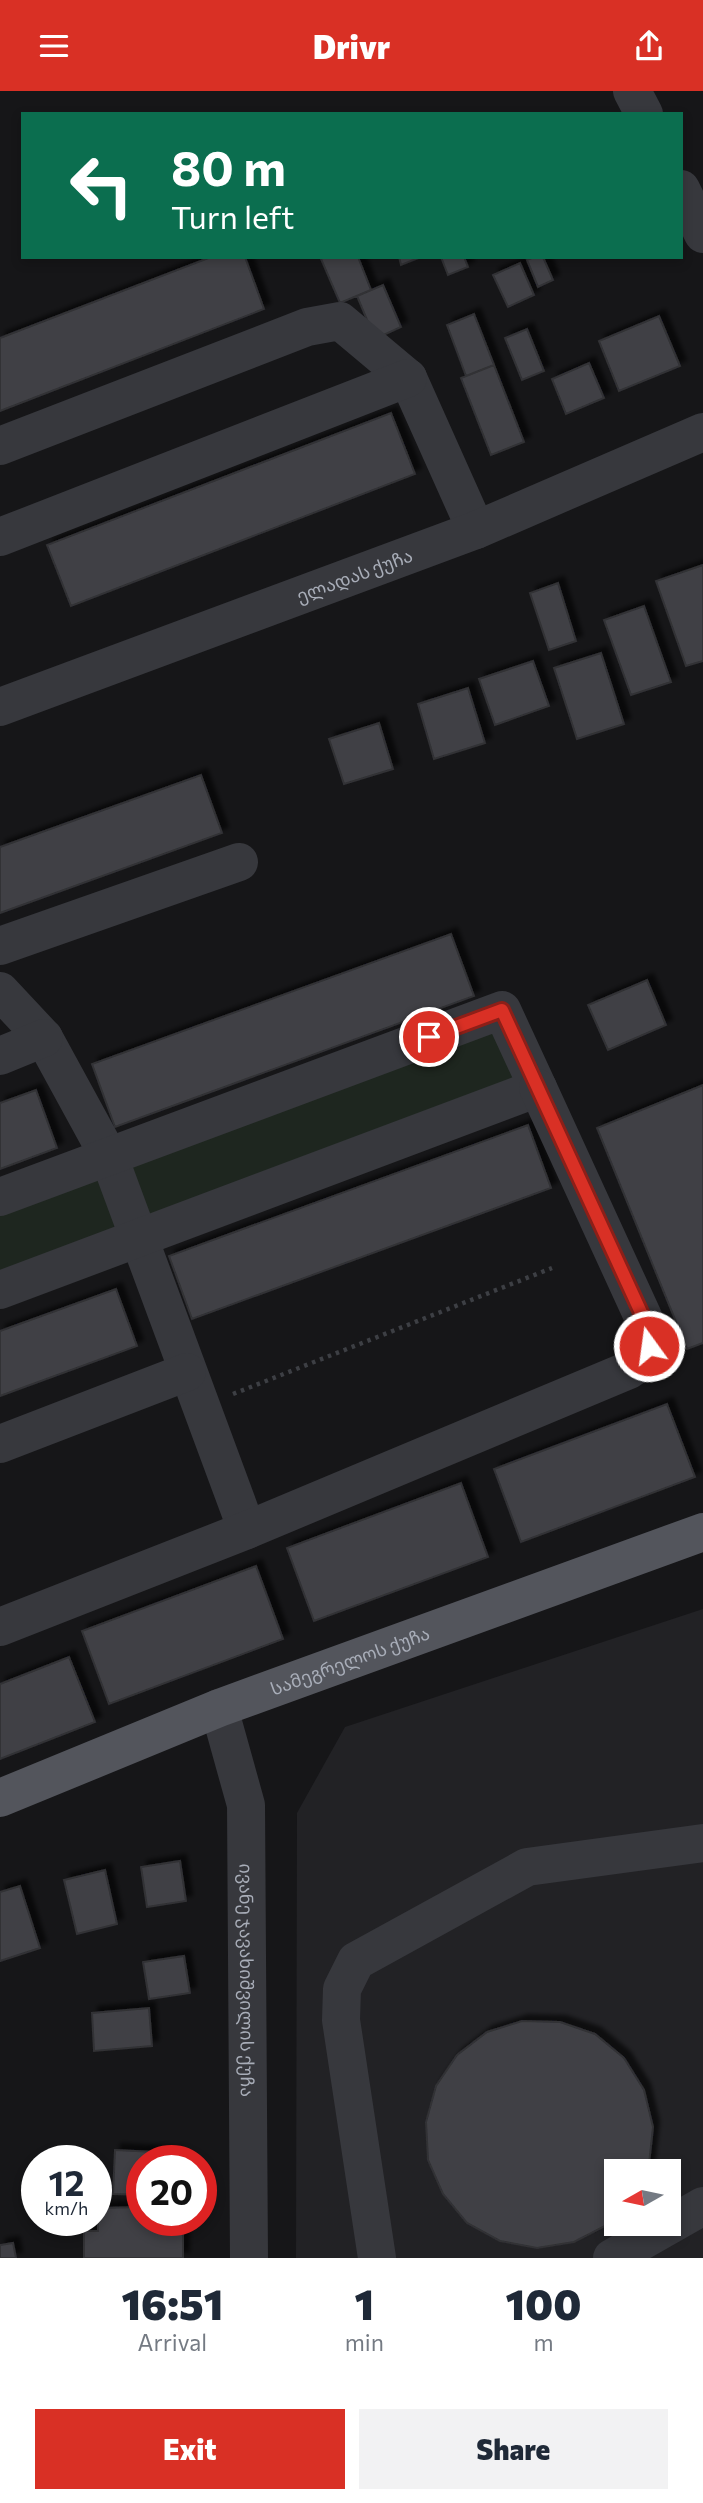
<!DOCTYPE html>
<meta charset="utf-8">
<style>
:root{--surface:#fff;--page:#f2f2f3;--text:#1f2937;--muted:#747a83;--accent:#d93025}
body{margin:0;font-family:Commissioner,"Noto Sans Georgian",sans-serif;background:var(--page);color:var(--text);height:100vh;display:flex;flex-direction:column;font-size:26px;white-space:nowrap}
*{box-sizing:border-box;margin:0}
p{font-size:23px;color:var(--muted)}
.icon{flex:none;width:38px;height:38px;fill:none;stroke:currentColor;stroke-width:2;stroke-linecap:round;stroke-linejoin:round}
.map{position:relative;height:2167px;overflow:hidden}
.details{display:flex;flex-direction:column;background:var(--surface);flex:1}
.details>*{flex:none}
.hud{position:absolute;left:21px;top:21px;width:662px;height:147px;border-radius:0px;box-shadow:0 4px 10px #0003;background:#0b6e4f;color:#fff;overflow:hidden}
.needle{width:46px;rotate:261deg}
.fabs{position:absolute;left:604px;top:2068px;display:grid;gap:14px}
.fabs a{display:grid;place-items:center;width:77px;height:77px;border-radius:0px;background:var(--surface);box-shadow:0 4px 10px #0003;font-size:35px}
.speed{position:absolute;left:21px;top:2054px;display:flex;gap:14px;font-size:35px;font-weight:700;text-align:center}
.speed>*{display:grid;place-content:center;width:91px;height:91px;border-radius:50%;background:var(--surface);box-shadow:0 4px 10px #0003;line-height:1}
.speed small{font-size:18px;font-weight:400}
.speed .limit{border:10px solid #d22;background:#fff;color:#111}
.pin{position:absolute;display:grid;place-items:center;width:60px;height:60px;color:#fff;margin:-30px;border:4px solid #fff;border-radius:50%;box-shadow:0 2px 7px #0007}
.me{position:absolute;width:77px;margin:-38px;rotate:346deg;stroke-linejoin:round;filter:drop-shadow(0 0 5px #0008)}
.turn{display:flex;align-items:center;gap:24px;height:147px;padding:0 35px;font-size:32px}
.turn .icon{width:91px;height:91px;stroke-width:2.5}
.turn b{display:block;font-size:49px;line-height:60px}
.eta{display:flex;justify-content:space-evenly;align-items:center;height:119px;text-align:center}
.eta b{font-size:42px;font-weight:800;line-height:49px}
.cta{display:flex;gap:14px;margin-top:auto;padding:14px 35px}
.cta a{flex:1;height:80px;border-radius:0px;background:var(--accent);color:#fff;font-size:28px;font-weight:800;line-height:80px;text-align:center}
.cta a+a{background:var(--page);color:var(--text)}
header{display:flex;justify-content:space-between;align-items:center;height:91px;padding:0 35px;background:var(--accent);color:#fff;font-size:32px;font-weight:800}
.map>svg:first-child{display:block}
.built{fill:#222225;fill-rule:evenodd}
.green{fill:#1e261f}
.building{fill:#404145;stroke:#303034;stroke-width:2;filter:url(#shadow)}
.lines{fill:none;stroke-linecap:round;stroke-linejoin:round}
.path{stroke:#3d3f44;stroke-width:4.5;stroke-dasharray:3.5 5;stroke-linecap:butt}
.minor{stroke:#37383d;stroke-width:38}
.major{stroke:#53555c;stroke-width:38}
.route-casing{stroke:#8d1f18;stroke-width:18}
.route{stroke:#d93025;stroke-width:12}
.labels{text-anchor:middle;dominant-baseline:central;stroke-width:7;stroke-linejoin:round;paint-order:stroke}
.street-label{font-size:18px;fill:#a8adb8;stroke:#111113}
</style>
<header><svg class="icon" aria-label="menu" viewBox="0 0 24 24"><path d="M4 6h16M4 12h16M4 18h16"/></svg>Drivr<svg class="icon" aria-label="share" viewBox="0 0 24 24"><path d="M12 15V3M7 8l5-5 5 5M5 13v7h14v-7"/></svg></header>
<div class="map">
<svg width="703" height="2167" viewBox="0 0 703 2167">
<defs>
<filter id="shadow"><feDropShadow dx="6" dy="-6" stdDeviation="2" flood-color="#0009"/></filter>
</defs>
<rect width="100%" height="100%" fill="#161618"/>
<path class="built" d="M703,1518v649h-407l1,-445 48,-86zM616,2081h52v52h-52z"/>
<path class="green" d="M502,919l36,78 -538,202v-93z"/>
<path class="building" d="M211,166h34l19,52 -264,102v-73z
M325,166h33l13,33 -31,13 -19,-44z
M399,166h22l-20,8z
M441,166h23l4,10 -20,8z
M534,166h9l10,23 -15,7 -11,-27z
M520,172l14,32 -26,12 -15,-32z
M383,194l18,42 -26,12 -18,-43z
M474,223l20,51 -28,11 -19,-51z
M659,225l21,50 -61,25 -20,-50z
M527,238l17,42 -22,9 -17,-42z
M589,272l15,35 -38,16 -14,-35z
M494,274l30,77 -33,13 -30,-77z
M391,322l24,61 -344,132 -24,-61z
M703,474v96l-17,5 -30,-85z
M558,492l18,58 -27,9 -19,-57z
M644,515l27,76 -40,13 -27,-75z
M601,562l23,71 -47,15 -23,-71z
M533,570l16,45 -54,19 -16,-46z
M468,597l17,55 -51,16 -16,-55z
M379,632l14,46 -49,15 -15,-45z
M201,684l21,58 -222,80v-66z
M451,843l23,62 -359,131 -23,-63z
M647,889l19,45 -58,25 -20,-45z
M703,994v258l-16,6 -90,-221z
M36,999l21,58 -57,21v-66z
M528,1034l23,63 -359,131 -23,-63z
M116,1198l21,57 -137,50v-65z
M667,1313l28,73 -174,65 -27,-73z
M461,1392l27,74 -174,64 -27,-73z
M256,1475l27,73 -174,65 -27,-73z
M69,1566l26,65 -95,37v-75z
M180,1770l6,40 -39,6 -6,-40z
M105,1779l12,54 -40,10 -13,-54z
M20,1795l20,62 -40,13v-69z
M184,1865l6,37 -41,6 -6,-37z
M149,1917l3,38 -58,5 -2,-38z
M522,1930l38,1 35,12 29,24 20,32 9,37 -4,37 -4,8h-29v44l-9,9 -33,17 -37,6 -37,-7 -33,-18 -24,-29 -15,-34 -2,-38 10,-36 21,-31 30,-23z
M115,2059l61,3v8h-34v34l-29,-1z
M142,2116v14h41v37h-99v-27h14v-23z
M13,2152l3,15h-16v-13z"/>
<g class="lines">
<path class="path" d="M233,1303l319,-126"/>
<g class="minor">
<path d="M632,0l12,23"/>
<path d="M681,98l22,45"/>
<path d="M0,355l307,-119 33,-6 68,57 68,152"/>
<path d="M0,446l408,-159"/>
<path id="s1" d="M0,616l476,-177 227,-98"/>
<path d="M0,855l239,-84"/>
<path d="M0,900l44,47 65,119 138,373"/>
<path d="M0,965l44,-18"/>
<path d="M0,1106l502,-187 36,78 -538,202"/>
<path d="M0,1353l187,-72"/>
<path d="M0,1536l247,-97 382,-160c24,-16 20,-24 15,-51l-106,-231"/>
<path id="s2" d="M219,1617l27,97 3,453"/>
<path d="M377,2167l-36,-238 1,-31 14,-28 171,-94 176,-24"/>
<path d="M612,2167l91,-52"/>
</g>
<path class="major" id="s3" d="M0,1707l219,-90 484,-176"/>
</g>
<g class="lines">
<defs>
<path id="route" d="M429,946l73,-27 142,309 5,27"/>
</defs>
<use href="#route" class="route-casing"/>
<use href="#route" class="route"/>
</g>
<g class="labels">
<g class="street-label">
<text stroke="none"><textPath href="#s1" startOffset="378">ელადას ქუჩა</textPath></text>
<text stroke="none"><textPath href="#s3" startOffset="376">სამეგრელოს ქუჩა</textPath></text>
<text stroke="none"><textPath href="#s2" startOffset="276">ივანე ჯავახიშვილის ქუჩა</textPath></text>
</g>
</g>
</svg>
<div class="fabs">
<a><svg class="needle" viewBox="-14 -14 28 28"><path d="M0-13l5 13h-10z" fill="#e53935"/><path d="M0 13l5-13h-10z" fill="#747a83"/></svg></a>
</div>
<div class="speed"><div>12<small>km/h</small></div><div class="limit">20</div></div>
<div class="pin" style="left:429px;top:946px;background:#d93025"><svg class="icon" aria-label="arrive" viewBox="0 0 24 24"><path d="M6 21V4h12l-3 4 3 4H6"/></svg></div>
<svg class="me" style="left:649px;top:1255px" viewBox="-20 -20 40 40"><circle r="17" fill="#d93025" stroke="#fff" stroke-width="3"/><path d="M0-11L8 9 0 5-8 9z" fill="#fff"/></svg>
<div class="hud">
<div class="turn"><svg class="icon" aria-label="left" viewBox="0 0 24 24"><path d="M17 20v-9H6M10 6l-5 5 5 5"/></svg><div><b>80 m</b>Turn left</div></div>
</div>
</div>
<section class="details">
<div class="eta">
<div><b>16:51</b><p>Arrival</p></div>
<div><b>1</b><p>min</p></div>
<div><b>100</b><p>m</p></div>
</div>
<div class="cta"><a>Exit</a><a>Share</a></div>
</section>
